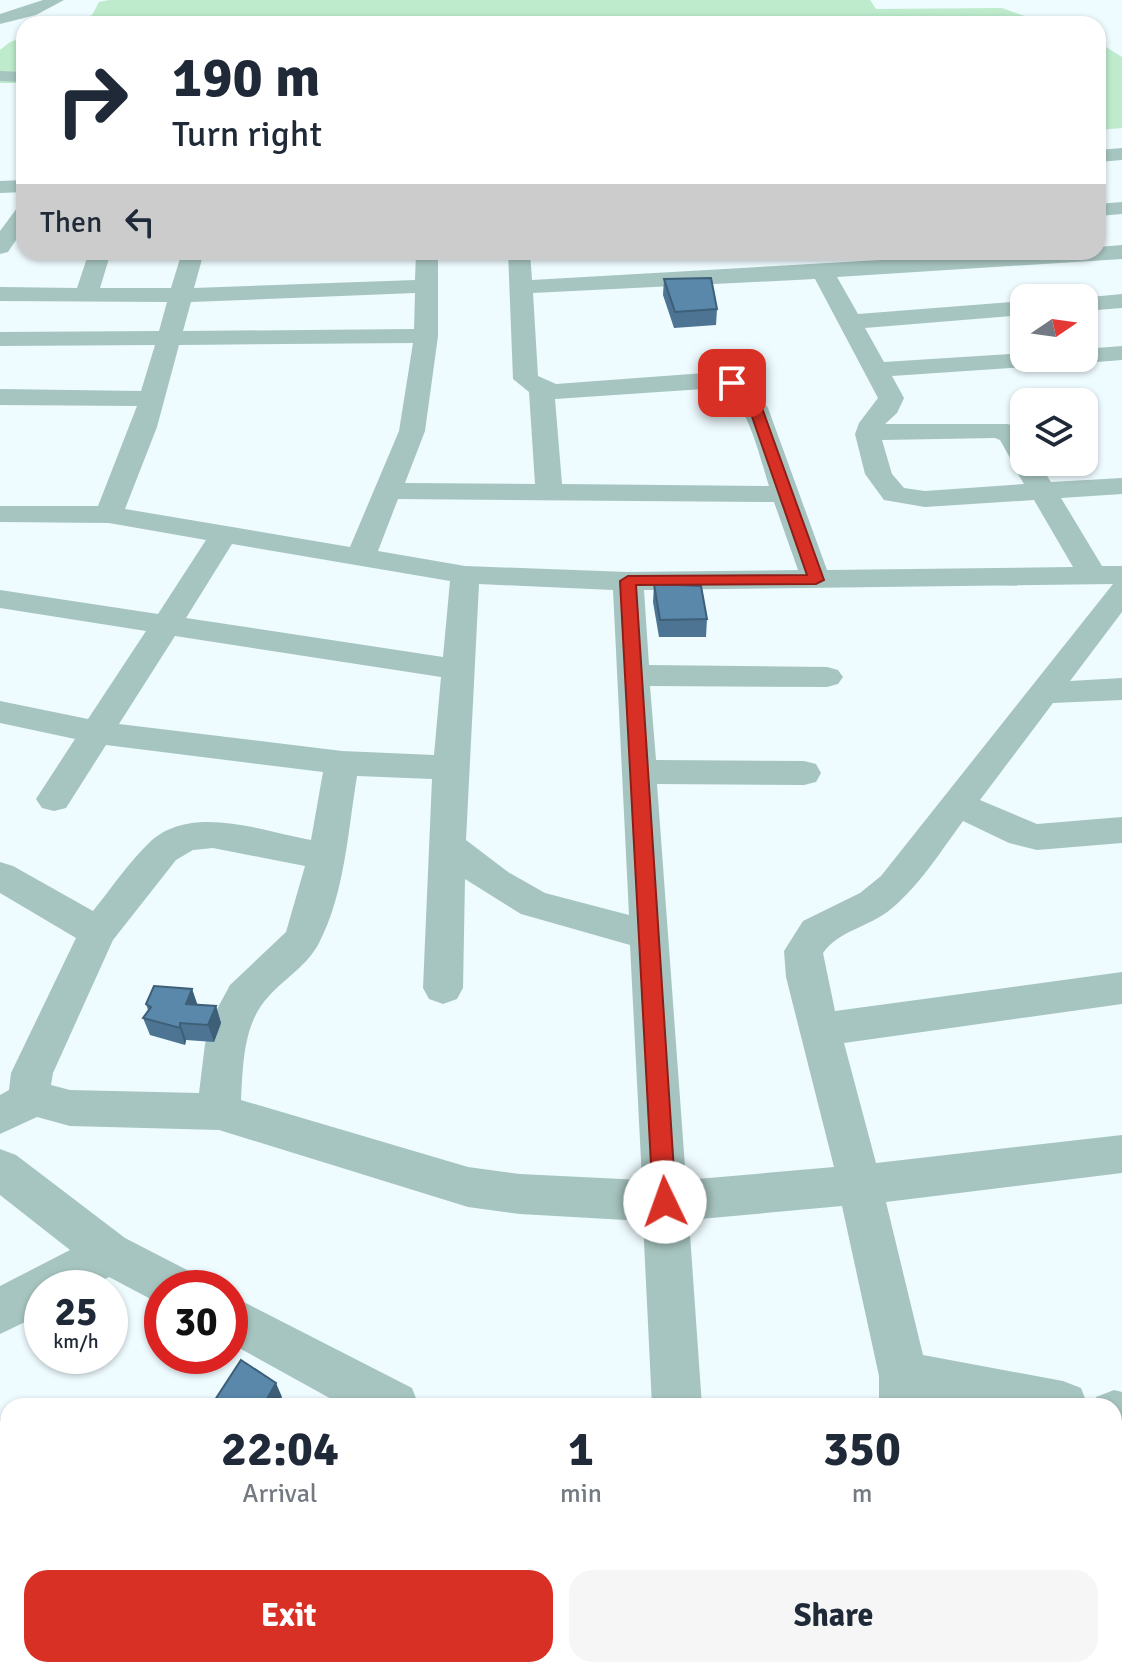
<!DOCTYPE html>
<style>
:root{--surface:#fff;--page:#f6f6f7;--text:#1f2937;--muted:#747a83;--accent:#d93025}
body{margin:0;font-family:Signika,sans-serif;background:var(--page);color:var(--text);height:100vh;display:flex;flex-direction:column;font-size:30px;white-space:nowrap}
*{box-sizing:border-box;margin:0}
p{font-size:26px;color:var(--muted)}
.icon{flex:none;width:44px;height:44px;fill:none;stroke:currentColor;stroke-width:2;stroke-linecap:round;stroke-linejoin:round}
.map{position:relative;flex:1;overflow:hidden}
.drawer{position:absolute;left:0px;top:1398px;width:1122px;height:280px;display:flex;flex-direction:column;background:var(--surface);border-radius:24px 24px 0 0;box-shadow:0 2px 6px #0004}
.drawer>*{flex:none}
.top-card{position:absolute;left:16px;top:16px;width:1090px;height:244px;border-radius:24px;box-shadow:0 2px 6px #0004;background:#fff;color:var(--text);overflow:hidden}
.needle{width:52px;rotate:77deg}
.tools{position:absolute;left:1010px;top:284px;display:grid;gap:16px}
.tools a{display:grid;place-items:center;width:88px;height:88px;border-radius:16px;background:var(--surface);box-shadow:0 2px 6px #0004;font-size:40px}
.speed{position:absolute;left:24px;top:1270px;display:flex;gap:16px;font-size:40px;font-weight:700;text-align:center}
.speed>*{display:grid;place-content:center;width:104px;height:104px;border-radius:50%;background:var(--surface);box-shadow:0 2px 6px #0004;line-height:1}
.speed small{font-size:20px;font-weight:400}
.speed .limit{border:12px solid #d22;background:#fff;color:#111}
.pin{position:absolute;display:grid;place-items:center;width:68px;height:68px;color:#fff;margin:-34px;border-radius:16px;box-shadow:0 4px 12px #0006}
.me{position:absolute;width:88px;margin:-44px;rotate:357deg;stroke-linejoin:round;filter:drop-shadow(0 0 6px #0008)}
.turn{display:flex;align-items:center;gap:28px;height:168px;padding:0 24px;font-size:36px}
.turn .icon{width:104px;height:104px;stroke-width:2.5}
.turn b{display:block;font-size:56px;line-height:68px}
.then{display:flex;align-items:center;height:76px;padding:0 24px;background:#0003;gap:16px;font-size:30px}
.eta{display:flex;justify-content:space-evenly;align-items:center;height:136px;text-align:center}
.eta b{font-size:48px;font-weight:700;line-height:56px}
.button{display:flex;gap:16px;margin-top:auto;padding:16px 24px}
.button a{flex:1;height:92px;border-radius:24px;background:var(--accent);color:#fff;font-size:32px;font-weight:700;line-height:92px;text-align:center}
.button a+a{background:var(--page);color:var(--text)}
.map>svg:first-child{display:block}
.green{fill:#bdebcc}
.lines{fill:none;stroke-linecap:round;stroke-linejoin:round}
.minor{fill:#a7c5c0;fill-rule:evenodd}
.wall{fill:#4d7593}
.shaded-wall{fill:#3e5f78}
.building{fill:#5988ab;stroke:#3e5f78;stroke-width:2}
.route{fill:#d93025;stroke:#8d1f18;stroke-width:2}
</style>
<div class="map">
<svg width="1122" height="1678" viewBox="0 0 1122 1678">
<rect width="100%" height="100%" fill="#eefbff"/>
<path class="green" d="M109,0h761l6,9 126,-1 45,16h-983l28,-9 7,-13z
M24,37v46h-24v-33l10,-8z
M1098,42l24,15v71l-24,2z"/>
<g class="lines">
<path class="minor" d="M43,0h21l-28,15 -36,9v-10z
M0,71l24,1v10l-24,-1z
M1122,148v12l-24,2v-12z
M24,180v12l-24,1v-12z
M1122,202v12l-24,2v-12z
M24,206v22l-16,24 -8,2v-23l17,-23z
M1122,245v14l-285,18 21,37 166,-13v14l-159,13 19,34 140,-9v5h42l-3,5 -9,2 -162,11 12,22 -7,15 -12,11h123c19,9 16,19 16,38h11l-11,5 -10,-2 -14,-25 -5,-2 -113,2 10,34 12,14 21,3 99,-7 -6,-10 4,-6h20l9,14 71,-4v16l-61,4 41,68h20v46l-52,69 52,-3v22l-69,3 -73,97 57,24 85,-7v26l-85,7 -28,-7 -46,-22c-22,30 -43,64 -72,88 -21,18 -52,21 -68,44l12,58 287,-39v32l-278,39 32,120 246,-28v38l-236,29 37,153 140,26 18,7 7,18h-209v-30l-37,-170 -153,14 13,186h-50l-9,-185 -123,-7 -52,-7 -249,-77 -149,-4 -33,-9 -37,17v-39l9,-5 2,-17 65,-135 -76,-45v-31l13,4 80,45c18,-22 35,-48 56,-68 41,-40 113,-12 162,-3l12,-68 -217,-27 -40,63 -12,3 -12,-3 -6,-9 39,-60 -75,-16v-22l88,18 58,-88 -146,-23v-18l158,24 48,-74 -97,-17 -109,-1v-16h98l39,-100 -137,-1v-16l141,2 14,-46 -155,1v-14l159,-1 8,-29 -167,-1v-14l77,1 12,-36h22l-11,36h71l11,-36h22l-10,36 221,-8 1,-28h22v84l-13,95 -20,52 130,1 -6,-92 -16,-13 -5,-127h22l2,28 488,-28h78v-5zM815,279l63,119 -19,25 -4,11 10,40 19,26 41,7 109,-7 39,67 -246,3 -59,-162c-15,-22 -24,-30 -50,-36l-162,12 -18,-8 -5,-83zM415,293l-1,36 -231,2 8,-29zM413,343l-14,88 -49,116 -225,-38 32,-82 22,-82zM718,388c29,7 42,71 51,98l-207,-2 -7,-85zM398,499l376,3 24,68 -170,2 -163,-6 -87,-15zM232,544l218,37 -7,76 -257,-39zM479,584l134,6 16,325 -84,-22 -37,-21 -42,-32zM1113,584l-232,292 -21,17 -57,28 -19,30 2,26 48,190 -148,13 -29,-396 147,1 12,-3 5,-9 -5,-9 -12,-3 -148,-1 -6,-74 177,1 11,-3 5,-7 -5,-7 -11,-3 -178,-2 -5,-75zM175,636l266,41 -7,78 -92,-4 -223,-27zM357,776l75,3 -9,209 6,11 14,5 14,-5 6,-11 2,-109 56,35 109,31 12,235 -122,-6 -52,-7 -227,-67c2,-35 2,-77 28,-104 17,-19 38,-30 50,-53 26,-50 29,-113 38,-167zM213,848l92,18 -19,66 -56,53 -14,26 -11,33 -6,49 -129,-3 -19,-5 2,-12 60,-133 63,-80 17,-10z
M1122,294v14l-38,3v-13h-4z
M1122,346v14l-38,3 -11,-5h11v-9z
M0,1149l16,6 109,83 66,34 6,16h-35v17l-53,-28 -21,11h-46v26l-42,20v-48l70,-36 -70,-55z
M230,1295l182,93 7,18h-75l-114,-63z
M1114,1390l8,2v50l-8,-2v-34h-21l3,-9z
M0,1418l8,3v52l-8,-3z
M8,1561v73l-8,3v-73z
M336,1670h66l3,8h-66z
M416,1670h56v8h-56z
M665,1670h56l1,8h-56z
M962,1670h93l3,8h-93z"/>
</g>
<path class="wall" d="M664,279l53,30 -1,16 -42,3 -11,-33z
M654,584l53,35 -1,18h-47l-6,-35z
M192,989l5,16 19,1 5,17 -7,19 -28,-2 -1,5 -35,-10 -7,-17 5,-8 -2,-6z"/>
<path class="shaded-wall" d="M192,989l6,17 -12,-2z
M216,1006l5,17 -7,19 -6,-17z
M180,1023l6,17 -1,5 -5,-17z
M276,1383l6,14 -6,9h-13z"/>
<path class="building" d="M711,278l6,31 -42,3 -11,-33z
M654,584l47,2 6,33 -47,1z
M154,986l38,3 -6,15 30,2 -8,19 -28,-2v5l-37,-10 8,-11 -5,-3z
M241,1360l35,23 -13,23h-52z"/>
<path class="route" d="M728,380c17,-1 25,15 34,28l62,172 -8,4 -180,1 40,617 -3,7 -8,3 -8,-3 -4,-7 -33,-621 8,-5 179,-1 -58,-167 -10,-14 -11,-9z"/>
</svg>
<div class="tools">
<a><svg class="needle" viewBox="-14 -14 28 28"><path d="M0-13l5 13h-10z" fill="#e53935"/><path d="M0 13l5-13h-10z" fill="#747a83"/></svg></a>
<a><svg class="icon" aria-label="layers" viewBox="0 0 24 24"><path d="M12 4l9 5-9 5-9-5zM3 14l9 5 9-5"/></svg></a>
</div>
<div class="speed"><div>25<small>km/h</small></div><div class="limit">30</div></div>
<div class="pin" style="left:732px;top:383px;background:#d93025"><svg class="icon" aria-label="arrive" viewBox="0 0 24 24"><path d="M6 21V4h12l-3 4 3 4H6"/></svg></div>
<svg class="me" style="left:665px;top:1202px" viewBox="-20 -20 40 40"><circle r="19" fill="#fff"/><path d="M0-13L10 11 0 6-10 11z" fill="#d93025"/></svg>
<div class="top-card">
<div class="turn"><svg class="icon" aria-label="right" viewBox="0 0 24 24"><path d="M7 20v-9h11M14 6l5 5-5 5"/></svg><div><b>190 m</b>Turn right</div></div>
<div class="then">Then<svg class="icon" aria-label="left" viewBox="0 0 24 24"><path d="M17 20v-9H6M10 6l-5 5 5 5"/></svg></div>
</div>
<section class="drawer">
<div class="eta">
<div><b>22:04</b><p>Arrival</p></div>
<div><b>1</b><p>min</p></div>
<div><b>350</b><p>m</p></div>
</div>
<div class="button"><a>Exit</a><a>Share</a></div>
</section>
</div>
